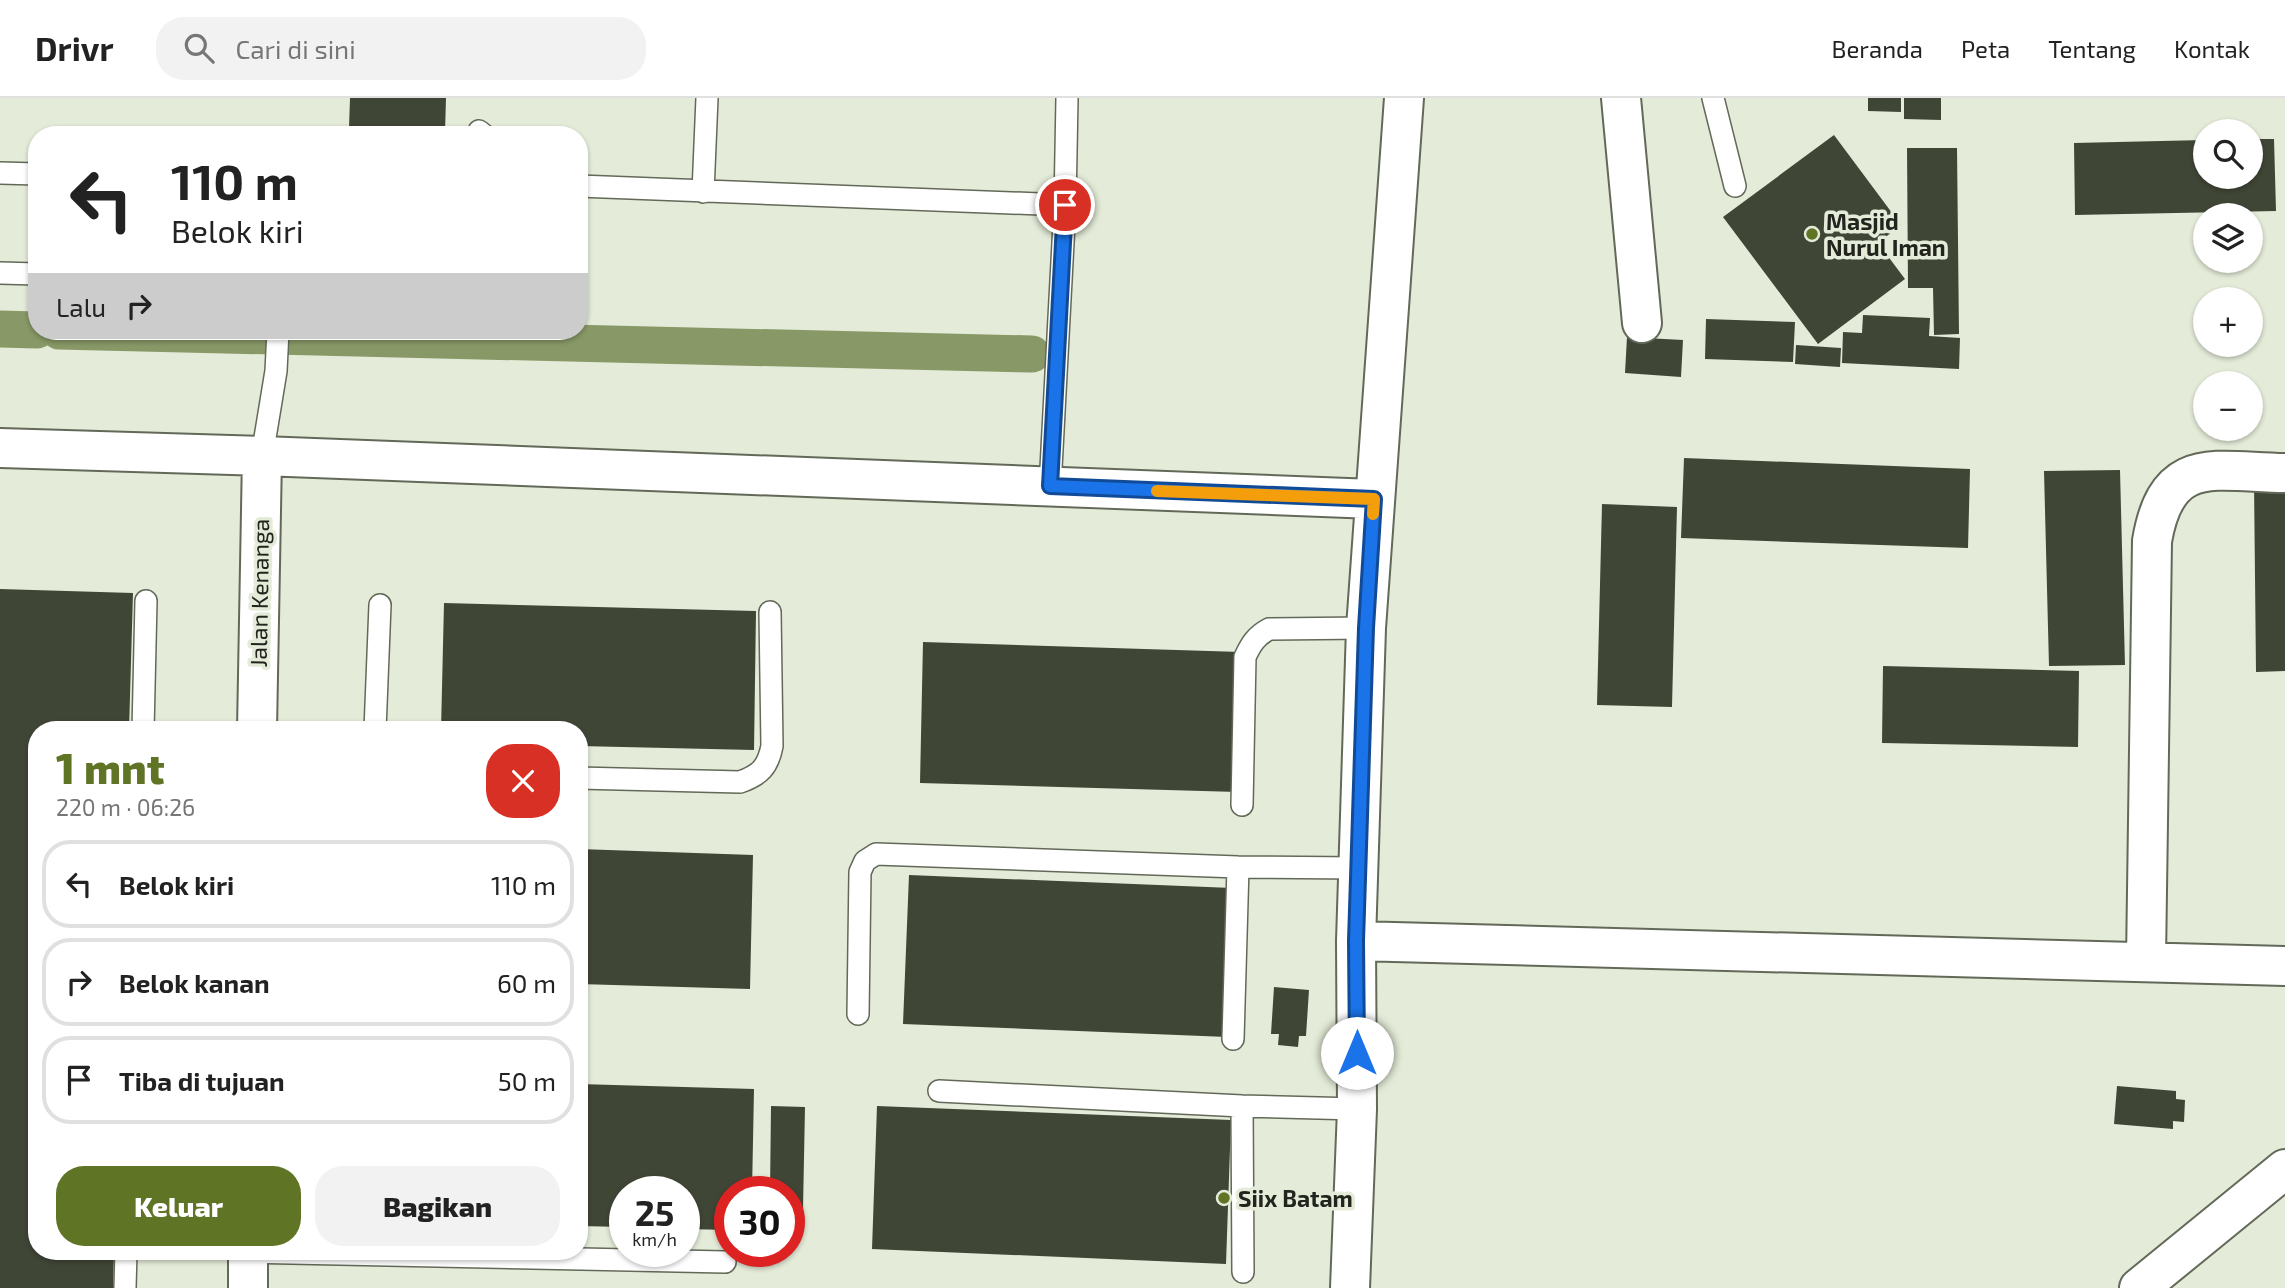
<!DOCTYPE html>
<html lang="id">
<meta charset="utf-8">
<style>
:root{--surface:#fff;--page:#f2f2f2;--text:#222;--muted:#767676;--line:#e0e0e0;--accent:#5f7424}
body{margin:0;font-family:"Exo 2",sans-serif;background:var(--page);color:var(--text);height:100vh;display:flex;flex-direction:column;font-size:26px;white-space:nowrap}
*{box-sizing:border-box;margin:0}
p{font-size:23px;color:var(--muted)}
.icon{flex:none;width:38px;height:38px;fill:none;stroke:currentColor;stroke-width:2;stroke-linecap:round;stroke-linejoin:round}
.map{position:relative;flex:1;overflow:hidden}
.drawer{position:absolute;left:28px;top:623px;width:560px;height:539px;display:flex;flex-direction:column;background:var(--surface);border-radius:28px;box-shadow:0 2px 5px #0004}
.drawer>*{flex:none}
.banner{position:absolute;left:28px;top:28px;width:560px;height:214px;border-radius:28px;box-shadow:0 2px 5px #0004;background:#fff;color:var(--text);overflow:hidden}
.fabs{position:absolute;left:2193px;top:21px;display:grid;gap:14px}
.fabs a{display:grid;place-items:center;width:70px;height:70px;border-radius:50%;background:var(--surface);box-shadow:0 2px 5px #0004;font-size:35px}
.speed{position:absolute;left:609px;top:1078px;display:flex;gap:14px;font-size:35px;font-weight:700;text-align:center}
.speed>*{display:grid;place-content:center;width:91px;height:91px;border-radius:50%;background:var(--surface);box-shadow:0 2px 5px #0004;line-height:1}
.speed small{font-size:18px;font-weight:400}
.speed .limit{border:10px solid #d22;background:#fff;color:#111}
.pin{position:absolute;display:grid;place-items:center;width:60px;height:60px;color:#fff;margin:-30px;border:4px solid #fff;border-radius:50%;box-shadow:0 2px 7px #0007}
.me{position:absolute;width:77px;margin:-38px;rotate:0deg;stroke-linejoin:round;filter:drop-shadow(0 0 5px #0008)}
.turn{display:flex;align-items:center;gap:24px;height:147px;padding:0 28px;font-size:32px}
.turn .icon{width:91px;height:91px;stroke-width:2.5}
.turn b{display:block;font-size:49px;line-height:60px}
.then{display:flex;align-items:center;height:66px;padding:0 28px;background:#0003;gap:14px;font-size:26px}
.round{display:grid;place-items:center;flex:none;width:74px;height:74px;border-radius:28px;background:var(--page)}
.head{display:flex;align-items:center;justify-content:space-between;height:119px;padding:0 28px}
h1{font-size:42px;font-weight:800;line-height:52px;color:var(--accent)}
.action{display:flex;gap:14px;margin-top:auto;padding:14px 28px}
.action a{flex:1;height:80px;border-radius:28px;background:var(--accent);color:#fff;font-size:28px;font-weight:800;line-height:80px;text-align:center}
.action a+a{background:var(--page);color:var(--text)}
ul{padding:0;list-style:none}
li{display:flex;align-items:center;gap:21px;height:88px;margin:0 14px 10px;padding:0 14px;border:4px solid var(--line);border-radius:28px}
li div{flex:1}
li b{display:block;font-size:26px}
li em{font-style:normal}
header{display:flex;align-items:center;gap:42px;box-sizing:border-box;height:98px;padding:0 35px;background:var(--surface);border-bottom:2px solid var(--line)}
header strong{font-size:33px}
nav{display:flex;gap:38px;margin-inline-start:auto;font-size:24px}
.search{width:490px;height:63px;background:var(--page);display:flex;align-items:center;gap:18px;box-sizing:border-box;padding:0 24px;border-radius:28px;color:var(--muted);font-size:26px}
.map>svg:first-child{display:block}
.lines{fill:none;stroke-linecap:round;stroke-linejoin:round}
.canal{stroke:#889866;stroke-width:37}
.building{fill:#404636}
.lane-casing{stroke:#636958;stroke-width:24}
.street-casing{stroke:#636958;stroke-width:42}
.lane{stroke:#fff;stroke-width:21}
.street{stroke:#fff;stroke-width:38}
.route-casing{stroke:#114b97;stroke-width:18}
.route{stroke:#1a73e8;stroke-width:12}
.slow{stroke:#f59e0b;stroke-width:12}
.poi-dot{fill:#5f7424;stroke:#e4ebd8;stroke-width:2.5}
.labels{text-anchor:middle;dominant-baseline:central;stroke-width:7;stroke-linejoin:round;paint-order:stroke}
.poi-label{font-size:23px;font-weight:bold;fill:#22251e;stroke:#e4ebd8;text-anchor:start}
.street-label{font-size:23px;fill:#22251e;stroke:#e4ebd8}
</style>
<header>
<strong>Drivr</strong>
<div class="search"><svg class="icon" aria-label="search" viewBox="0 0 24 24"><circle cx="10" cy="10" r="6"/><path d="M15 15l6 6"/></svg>Cari di sini</div>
<nav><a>Beranda</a><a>Peta</a><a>Tentang</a><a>Kontak</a></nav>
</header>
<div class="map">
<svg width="2285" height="1190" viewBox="0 0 2285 1190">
<rect width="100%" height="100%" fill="#e4ebd8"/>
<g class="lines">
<path class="canal" d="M0,231l37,1
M59,233l973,23"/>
</g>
<path class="building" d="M350,0h96l-1,34 -96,-4z
M1868,0h33v14l-33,-1z
M1904,0h37v22l-37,-1z
M1834,37l67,90 -23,18 27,36 -87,65 -95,-127z
M2250,41h24l2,72 -201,4 -1,-72 131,-3v37h45z
M1907,50h50l2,186 -25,1 -1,-47h-25z
M1863,217l67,3 -1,18 31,2 -1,31 -117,-6 1,-31 19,1z
M1706,221l89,3 -2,40 -88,-3z
M1627,239l56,3 -2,37 -56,-4z
M1796,247l45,3 -1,19 -45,-3z
M1684,360l286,11 -2,79 -287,-10z
M2120,372l5,195 -76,1 -5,-195z
M2254,383h31v190l-29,1z
M1602,406l75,3 -5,200 -75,-2z
M0,491l133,4 -4,137h-92v521h77l-1,37h-113z
M444,505l312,8 -2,139 -175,-4v-16h-138z
M923,544l318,10 -3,140 -318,-9z
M1883,568l196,5 -1,76 -196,-4z
M579,751l174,6 -3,134 -171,-5z
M909,777l323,13 -5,149 -324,-13z
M1274,889l35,3 -3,46h-7l-1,11 -20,-2 1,-11h-8z
M579,986l175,5 -2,103h-22v38l-46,-1v-37h-59v35l-46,-1z
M2117,988l59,5v8l9,1 -1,22 -11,-1v8l-59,-5z
M771,1008l34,1 -2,102h-14v-17h-19z
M877,1008l354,14 -5,144 -354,-15z"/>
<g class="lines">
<defs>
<path id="lane" d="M1713,0l22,88
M479,33l5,4
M0,75l37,1
M579,88l486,19 -15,282
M703,94l4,-94
M1065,107l2,-107
M0,175l37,1
M262,358l14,-85 2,-40
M143,632l3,-129
M375,632l5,-125
M579,680l161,4c20,-7 28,-15 32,-36l-2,-134
M1242,707l3,-148c6,-13 11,-21 24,-28l97,-1
M858,916l2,-142 5,-11 11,-7 362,13 122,1
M1233,941l5,-172
M939,993l303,15 115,3
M1242,1008l1,166
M248,1154l477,10
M125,1190l1,-37"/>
<path id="street" d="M1621,0l21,225
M0,350l262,8 1112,43
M257,632l5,-274
M1356,843l929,25
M2146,863l6,-420c15,-88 62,-69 133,-68
M248,1153v37
M1350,1190l7,-179 -1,-168 10,-313 38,-530
M2139,1190l146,-119"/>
</defs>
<use href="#lane" class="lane-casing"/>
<use href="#street" class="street-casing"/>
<use href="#lane" class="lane"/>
<use href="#street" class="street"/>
</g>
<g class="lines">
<defs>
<path id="route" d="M1065,107l-15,281 324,13 -8,129 -10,313 1,112"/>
</defs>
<use href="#route" class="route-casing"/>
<use href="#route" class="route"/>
<path class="slow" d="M1157,393l217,8 -1,15"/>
</g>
<g class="poi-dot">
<circle cx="1812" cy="136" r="7"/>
<circle cx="1224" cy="1100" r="7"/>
</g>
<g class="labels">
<g class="poi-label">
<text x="1826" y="123">Masjid<tspan x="1826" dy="26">Nurul Iman</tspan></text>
<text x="1238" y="1100">Siix Batam</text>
</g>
<g class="street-label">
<text transform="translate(259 495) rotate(-89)">Jalan Kenanga</text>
</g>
</g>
</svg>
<div class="fabs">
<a><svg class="icon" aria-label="search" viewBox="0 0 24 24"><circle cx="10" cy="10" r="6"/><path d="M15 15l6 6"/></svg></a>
<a><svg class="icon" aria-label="layers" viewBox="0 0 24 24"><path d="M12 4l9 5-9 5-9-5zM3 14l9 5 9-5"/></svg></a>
<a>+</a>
<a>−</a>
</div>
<div class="speed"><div>25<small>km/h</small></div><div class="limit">30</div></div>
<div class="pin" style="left:1065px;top:107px;background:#d93025"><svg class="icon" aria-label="arrive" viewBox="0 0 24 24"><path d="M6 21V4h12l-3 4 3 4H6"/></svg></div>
<svg class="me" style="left:1357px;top:955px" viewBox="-20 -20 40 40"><circle r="19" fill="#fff"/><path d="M0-13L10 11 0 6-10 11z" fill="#1a73e8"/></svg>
<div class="banner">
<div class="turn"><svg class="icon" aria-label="left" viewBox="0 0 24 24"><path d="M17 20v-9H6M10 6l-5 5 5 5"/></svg><div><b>110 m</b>Belok kiri</div></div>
<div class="then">Lalu<svg class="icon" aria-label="right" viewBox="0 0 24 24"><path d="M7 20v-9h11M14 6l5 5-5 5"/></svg></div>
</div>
<section class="drawer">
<div class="head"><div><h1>1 mnt</h1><p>220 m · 06:26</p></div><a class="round" style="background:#d93025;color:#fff"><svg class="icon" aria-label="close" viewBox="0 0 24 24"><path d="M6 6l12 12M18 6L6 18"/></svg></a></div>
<ul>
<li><svg class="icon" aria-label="left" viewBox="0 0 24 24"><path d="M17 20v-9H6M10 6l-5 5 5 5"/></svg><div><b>Belok kiri</b></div><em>110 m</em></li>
<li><svg class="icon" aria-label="right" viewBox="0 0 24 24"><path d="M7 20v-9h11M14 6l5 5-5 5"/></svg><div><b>Belok kanan</b></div><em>60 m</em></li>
<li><svg class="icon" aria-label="arrive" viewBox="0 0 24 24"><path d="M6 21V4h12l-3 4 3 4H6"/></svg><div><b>Tiba di tujuan</b></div><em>50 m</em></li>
</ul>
<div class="action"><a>Keluar</a><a>Bagikan</a></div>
</section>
</div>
